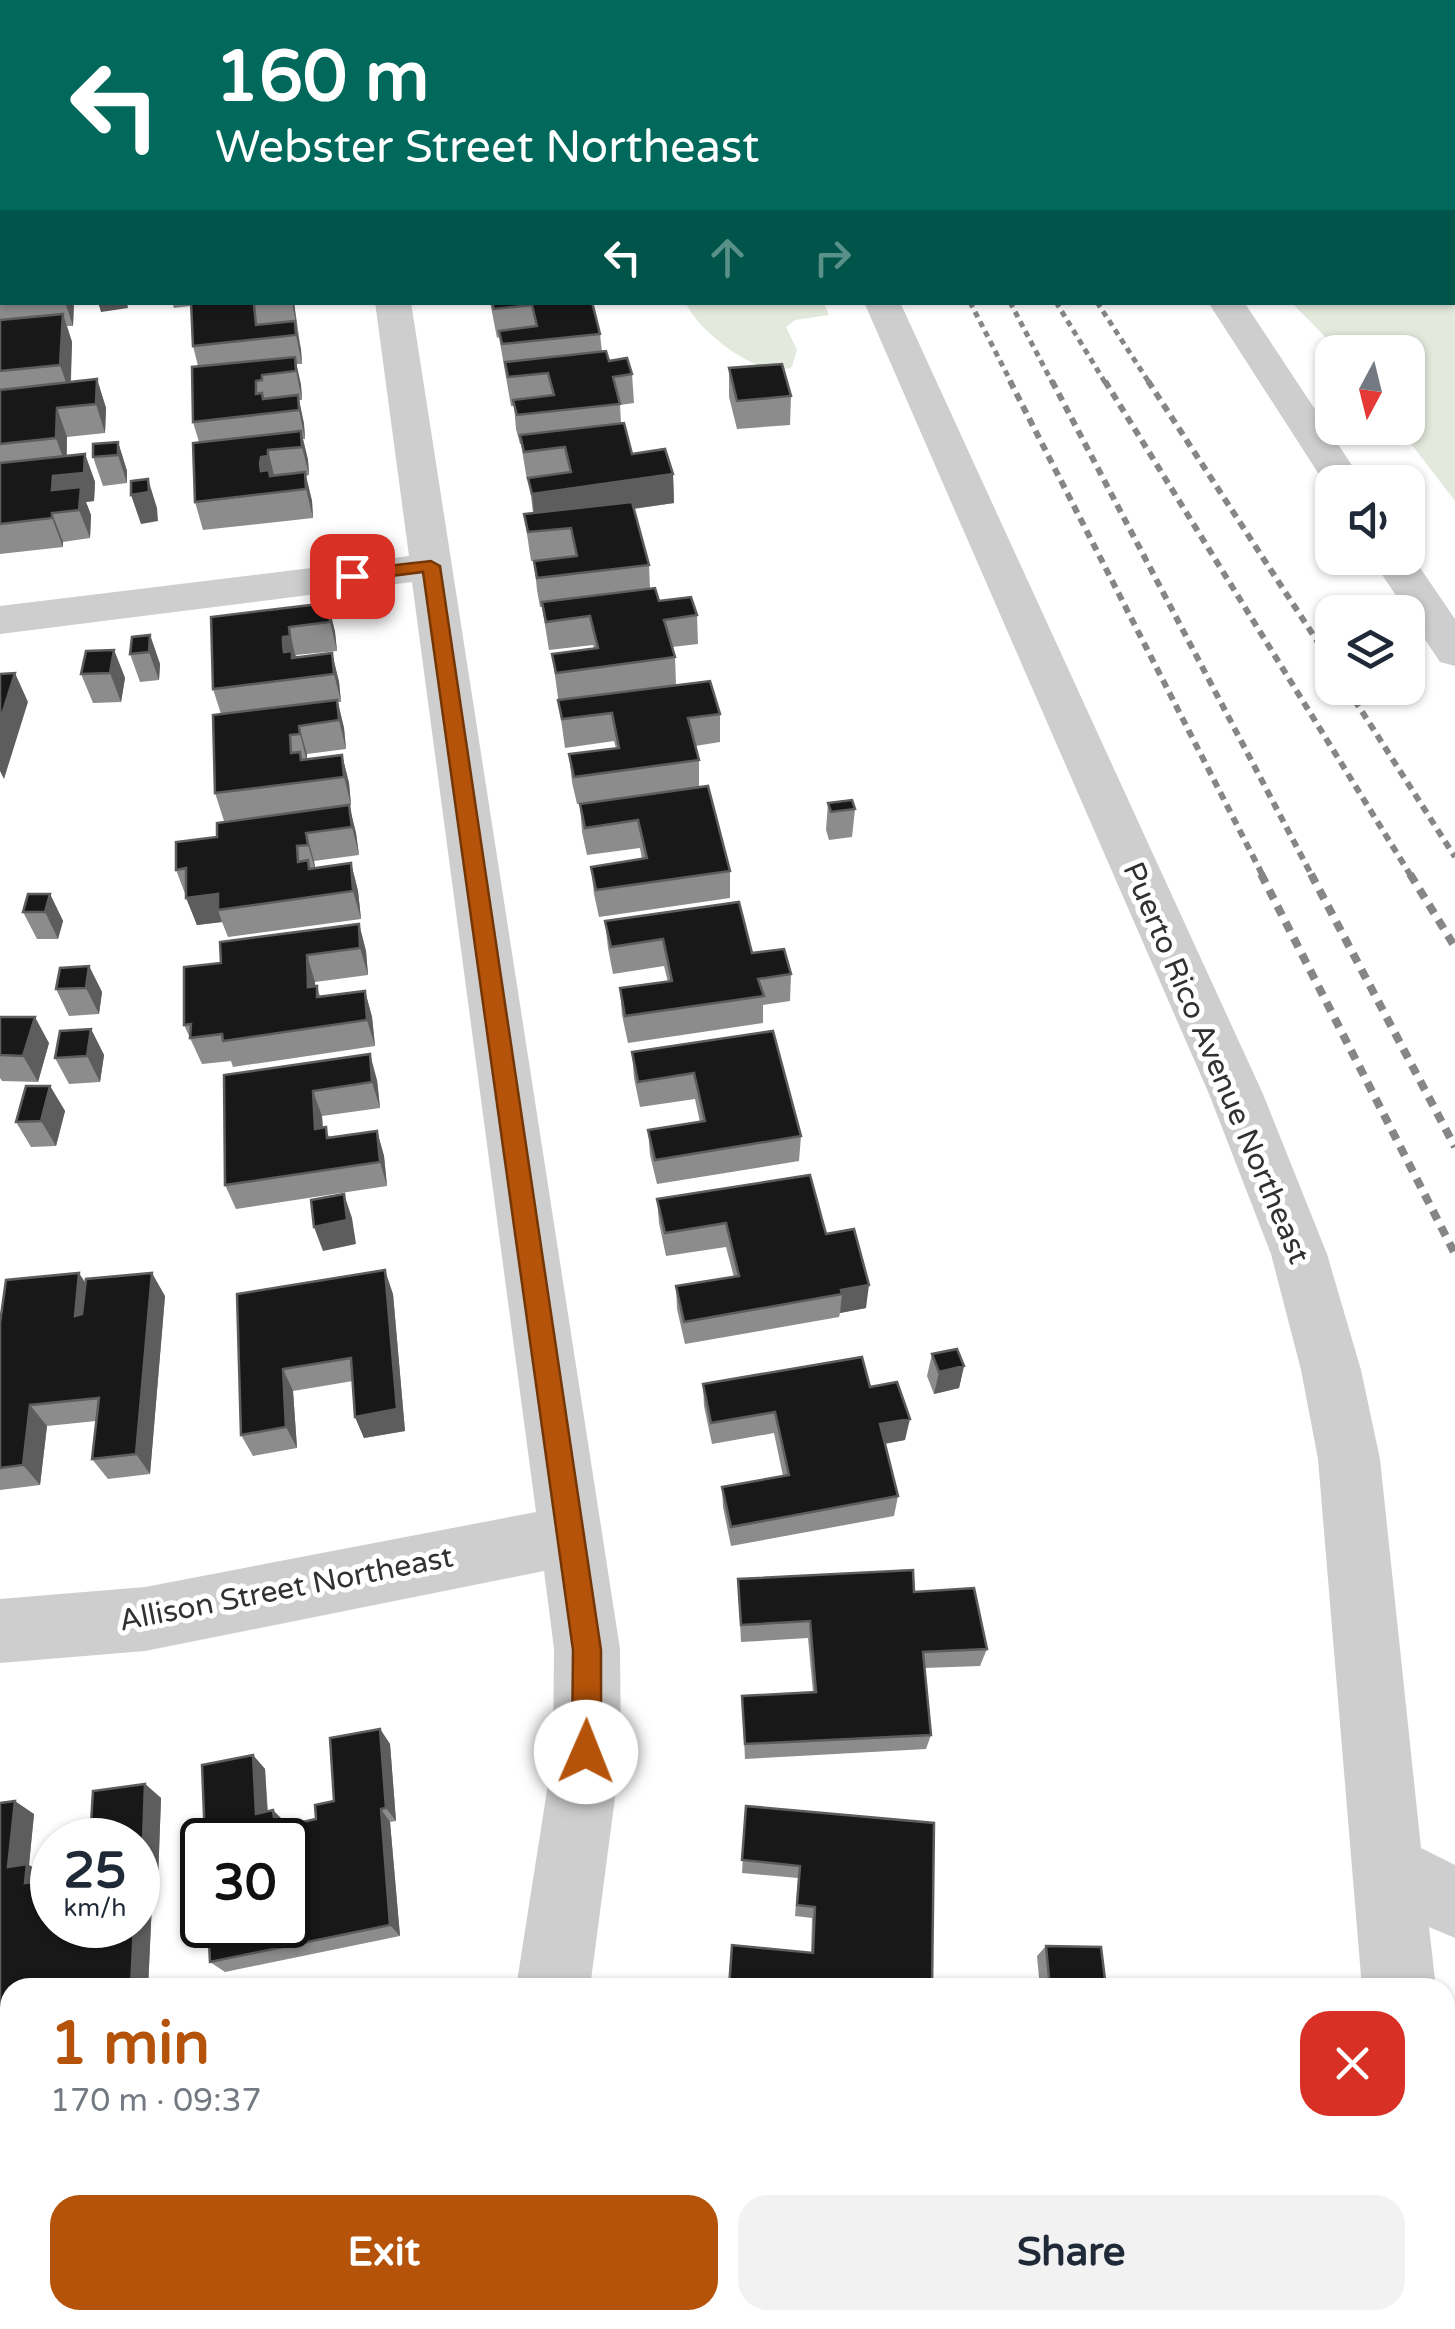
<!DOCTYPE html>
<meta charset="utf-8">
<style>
:root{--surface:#fff;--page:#f2f2f3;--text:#1f2937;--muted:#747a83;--accent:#b45309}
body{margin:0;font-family:"Varela Round",sans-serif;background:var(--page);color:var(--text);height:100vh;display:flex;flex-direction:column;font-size:38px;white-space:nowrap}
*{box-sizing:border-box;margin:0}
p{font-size:32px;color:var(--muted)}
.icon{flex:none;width:55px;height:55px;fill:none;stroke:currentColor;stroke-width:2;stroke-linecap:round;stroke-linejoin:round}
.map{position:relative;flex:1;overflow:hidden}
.panel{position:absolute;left:0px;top:1978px;width:1455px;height:352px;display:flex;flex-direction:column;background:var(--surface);border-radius:30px 30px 0 0;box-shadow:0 2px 8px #0004}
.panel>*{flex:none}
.guide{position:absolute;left:0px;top:0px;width:1455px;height:305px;box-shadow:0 2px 8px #0004;background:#00695c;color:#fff;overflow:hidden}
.needle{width:65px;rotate:187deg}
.buttons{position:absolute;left:1315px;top:335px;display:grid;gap:20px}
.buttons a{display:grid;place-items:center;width:110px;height:110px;border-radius:20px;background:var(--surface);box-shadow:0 2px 8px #0004;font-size:50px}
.speed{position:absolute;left:30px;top:1818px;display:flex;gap:20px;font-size:50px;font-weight:700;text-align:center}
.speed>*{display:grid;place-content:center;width:130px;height:130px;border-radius:50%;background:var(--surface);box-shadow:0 2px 8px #0004;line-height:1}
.speed small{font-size:25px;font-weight:400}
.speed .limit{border:5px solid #111;border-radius:15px;background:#fff;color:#111}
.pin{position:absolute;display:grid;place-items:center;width:85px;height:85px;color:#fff;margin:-42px;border-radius:20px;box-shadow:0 5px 15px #0006}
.me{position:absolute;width:110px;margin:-55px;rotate:1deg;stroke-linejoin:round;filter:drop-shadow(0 0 8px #0008)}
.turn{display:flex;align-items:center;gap:35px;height:210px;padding:0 50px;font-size:45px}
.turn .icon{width:130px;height:130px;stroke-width:2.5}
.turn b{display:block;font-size:70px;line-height:85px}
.lanes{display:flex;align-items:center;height:95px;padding:0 50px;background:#0003;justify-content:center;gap:50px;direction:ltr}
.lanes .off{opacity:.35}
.round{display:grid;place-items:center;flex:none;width:105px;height:105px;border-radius:30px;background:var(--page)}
.summary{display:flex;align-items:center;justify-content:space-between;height:170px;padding:0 50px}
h1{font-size:60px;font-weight:700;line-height:75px;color:var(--accent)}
.button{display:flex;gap:20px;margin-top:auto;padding:20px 50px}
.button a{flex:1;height:115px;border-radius:30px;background:var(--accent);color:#fff;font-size:40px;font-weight:700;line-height:115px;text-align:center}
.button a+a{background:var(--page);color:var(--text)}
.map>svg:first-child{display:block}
.green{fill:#e3e9dd}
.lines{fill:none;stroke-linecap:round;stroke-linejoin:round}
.minor{fill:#cecece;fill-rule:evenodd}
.rail-far2{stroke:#868686;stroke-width:5;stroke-dasharray:6 5;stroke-linecap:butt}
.rail-far1{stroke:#868686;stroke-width:6;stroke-dasharray:8 6;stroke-linecap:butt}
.rail{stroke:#868686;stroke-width:8;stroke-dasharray:10 8;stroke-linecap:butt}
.wall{fill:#8c8c8c}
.shaded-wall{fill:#5d5d5d}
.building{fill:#181818;stroke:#5d5d5d;stroke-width:2.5}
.route{fill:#b45309;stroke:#753606;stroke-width:2.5}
.labels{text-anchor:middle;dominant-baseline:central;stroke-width:10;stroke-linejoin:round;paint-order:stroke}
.street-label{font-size:30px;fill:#313131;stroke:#fff}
</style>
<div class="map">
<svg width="1455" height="2329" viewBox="0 0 1455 2329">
<rect width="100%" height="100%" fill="#fff"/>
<path class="green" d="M1453,281h2v220l-56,-73h9v-76h-68l-48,-49 160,-1z
M686,303h138l5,12 -34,5 -9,7 11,23 -5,17c-31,15 -95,-37 -106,-64z"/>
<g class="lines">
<path class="minor" d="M334,0h30v2h-29z
M732,0h30l1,2h-29z
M1005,0h30l2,2h-30z
M1452,185h3v20h-3z
M375,302h36l209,1347 1,103 -31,236h-74l37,-236 1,-103 -10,-78 -399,80 -145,12v-64l145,-12 391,-75 -124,-930 -412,52v-28l409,-50z
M864,302h36l363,792 64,160 34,116 19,89 41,389 34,17v73l-26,-11 7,61h-74l-44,-529 -17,-89 -30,-116 -62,-160z
M1208,302h36l119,180h-31v9l-3,-1z
M1408,550l47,69v47l-15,-4 -69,-104h37z
M1445,2285l10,4v40h-61l-1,-9h52z
M459,2320h80l-2,9h-80z"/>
<path class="rail-far2" d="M970,302l42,82
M1010,302l43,82
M1056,302l50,82
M1097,302l53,82"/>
<path class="rail-far1" d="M1010,381l253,495
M1052,381l260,495
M1105,381l306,495
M1148,381l184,283
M1347,688l108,169"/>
<path class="rail" d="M1261,874l194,380
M1311,874l144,273
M1410,874l45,73"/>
</g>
<path class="wall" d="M2,0h86v2h-86v300h72l-1,24h-6l5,16 -1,40 26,-3 9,29 -1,25 -38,4v19l18,-2 10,28 -1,19 -8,1 5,13 -1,23 -27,4v5l-63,7v-529h2l-2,-7v-16h3z
M185,0h84v2h-83z
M428,0h115v2h-115z
M576,0h15v2h-15z
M1204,0h251v170h-3v-168h-246z
M172,302h122l7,48 1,14h-6l5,21 1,15h-3l5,24 1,15h-2l5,21 1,15 -3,1 6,25 1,17 -110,12 -8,-28 4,-60 -6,-20 5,-56 -5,-20 -2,-40 -17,2z
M490,302h102l8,32 2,18 7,9 23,13 2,29 -14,2 1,18 11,31 41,20 1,29 -40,6 15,56 1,24 9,12 38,14 1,29 -26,3 3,10 1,28 44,29v28l-25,4 4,14v27l31,84v27l-131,19 -5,-23 -3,-27 51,-8 -2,-11 -53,7 -5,-23 -2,-28h-3l-5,-22 -3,-28 47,-6 -2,-7 -49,7 -13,-94 42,-6 -1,-3 -44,5 -7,-43h-2l-3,-17 -3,-29 40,-5 -43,5 -7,-47 9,-1 -4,-33h-2l-6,-36h-1l-4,-15 -2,-23h-3l-12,-69 -2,1z
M729,368l62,28 -1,29 -53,4 -8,-32z
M118,442l9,29v12l-24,3 -10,-29z
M328,603l7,29 2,19 -41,4 1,2 35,-4 7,29 2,20h-3l6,26 2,21 -39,5v5l35,-4 7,28 2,22 -127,16 -9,-28 6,-79 -8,-25 -2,-72z
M150,635l10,29 -1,16 -19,2 -10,-28z
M114,650l11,28 -4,24 -28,1 -12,-29z
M828,803l27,6 -3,28 -23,3 -3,-10z
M349,805l7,28 3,22 -45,6 1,7 36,-5 7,28 3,28 -133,18 -6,-15 -25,3 -21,-55 41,-33z
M50,894l13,27 -5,18h-21l-14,-27z
M605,921l147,32 39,21 -1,27 -27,4v18l-135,20 -6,-28 -2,-27 48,-6 -4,-16 -51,8 -5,-26z
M359,924l7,27 2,24 -53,7v4h2l3,10 45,-5 7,26 3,29 -142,21 -2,-6 -29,3 -18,-39 37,-62z
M89,966l13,26 -3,22 -30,2 -13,-27z
M0,1017l49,26 -11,39 -36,-1 -2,-3z
M91,1029l13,26 -4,27 -31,2 -14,-26z
M773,1031l28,105 -2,25 -142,23 -7,-29 -2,-25 52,-8 -5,-23 -55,8 -6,-29 -2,-26z
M224,1075l153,5 3,28 -58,8 1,11 7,11 47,-7 7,25 3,30 -151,23 -11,-24z
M50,1086l15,25 -9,35 -25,1 -15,-25z
M657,1199l169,35 40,74 -26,5 -1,4 -154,27 -8,-35 -1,-23 58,-9 -8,-30 -60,9 -7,-33z
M86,1283l79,13 -15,178 -42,5 -16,-20 4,-38 -49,5 -7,59 -40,5v-167z
M237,1294h156l12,137 -41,7 -9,-21 -2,-36 -60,10 4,57 -44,8 -12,-21z
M932,1354l32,12 -5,22 -25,6 -7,-18z
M703,1384l167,3 35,53 -20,4 13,52 -4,20 -163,30 -8,-39 -1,-20 61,-11 -9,-43 -62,11 -8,-38z
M738,1579l176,13 73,57 -7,17 -56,2 7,67 -5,14 -181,10 -3,-63 71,-4 -5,-54 -67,4z
M380,1729l10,15 6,77 -6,1 10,114 -175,36 -15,-10 -5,-122 48,-85 12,14 3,42 18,14 30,-6 18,-18z
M145,1784l16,14 -3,82 -5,1 -5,107h-138v71l-10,1v-257l34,11 -5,51 18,11 5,49 86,-85z
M746,1806l186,182 -121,-35 1,-35 -17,-2 3,-38 -56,-5z
M1046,1946l60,42h-66l-3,-32z"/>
<path class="shaded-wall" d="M524,0h19v2h-19z
M1222,0h39l-1,2h-39z
M1455,133v37h-3v-36z
M65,302h9l-1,24z
M98,302h29l1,6 -27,4z
M292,302h2l3,27z
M63,314l9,28 -2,52 -10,-29z
M295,321l6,29 1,14 -6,-29z
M295,357l6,28 1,15 -6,-29z
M97,379l9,29 -1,25 -9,-29z
M298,395l6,29 1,15 -6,-29z
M57,408l10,29 -1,29 -10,-28z
M301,431l7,29 1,15 -7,-28z
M118,442l9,29v12l-9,-28z
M268,450l7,29 -14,-8v-14z
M85,454l10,28 -1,19 -8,1 5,13 -1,23 -11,-28 -27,-20 1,-14z
M305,472l7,29 1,17 -7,-29z
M673,474l1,29 -139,19 -3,-28z
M148,479l9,29 1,13 -17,3 -10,-29z
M52,513l11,29v5l-11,-29z
M328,603l7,29 2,19 -7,-29z
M289,627l8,37 -6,2 1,15 -8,-29 -1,-15z
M150,635l10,29 -1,16 -10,-28z
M114,650l11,28 -4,24 -11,-29z
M332,653l7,29 2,20 -7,-28z
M15,673l13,29 -24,77 -4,-8v-50z
M337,700l7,28 2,21 -7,-29z
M299,726l8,28v8l-7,-28z
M342,755l7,28 2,22 -7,-28z
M349,805l7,28 3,22 -7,-28z
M306,833l8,28 2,11 -8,-27z
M351,863l7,28 3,28 -8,-28z
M50,894l13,27 -5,18 -13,-27z
M218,894v16l4,12 -25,3 -11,-27z
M359,924l7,27 2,24 -8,-27z
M307,955l8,27 2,31 -9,-26z
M89,966l13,26 -3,22 -13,-26z
M365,991l7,26 3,29 -8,-26z
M35,1017l14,26 -11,39 -15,-26z
M91,1029l13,26 -4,27 -13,-26z
M370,1054l7,26 3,28 -8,-26z
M50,1086l15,25 -9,35 -15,-25z
M313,1091l9,25 2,38 -9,-25z
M377,1131l7,25 3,30 -7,-24z
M344,1194l8,24 4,26 -33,7 -9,-24z
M385,1270l8,24 12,137 -41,7 -9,-21z
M79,1273l15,23 -4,42 -15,-22z
M152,1273l13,23 -15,178 -14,-20z
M869,1285l-3,23 -26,5 2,-19 -1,-4z
M964,1366l-5,22 -25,6 5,-22z
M283,1369l10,22 4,57 -11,-21z
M30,1405l17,21 -7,59 -17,-20z
M910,1419l-5,21 -29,5 4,-21z
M380,1729l10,15 6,77 -10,-13z
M253,1755l12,14 3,58 -12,-13z
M145,1784l16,14 -3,82 -16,-12z
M15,1801l19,13 -5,51 18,11 -2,18 -20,-11 -17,-16z
M381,1809l9,13 10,114 -10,-11z
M273,1810l13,13 1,17 -12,-13z
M138,1869l15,12 -5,107 -17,-1 3,-62h4z"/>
<path class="building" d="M24,0h55v2h-77v9h-2v-9z
M461,0h65l1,2h-65z
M1241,0l3,2h-27z
M1288,0h167v133l-3,1v-132h-177z
M0,198h2v13h-2z
M0,256h2v14h-2z
M0,291h2v11h7l-9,1z
M191,302h78l-15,2 2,21 39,-4 1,14 -103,11z
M492,302h100l8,32 -98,10 -3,-13 38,-5 -5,-21 -38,4z
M63,314l-3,51 -60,6v-51z
M606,351l3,10 18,-3 5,16 -19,3 7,27 -103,11 -4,-15 41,-5 -6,-22 -40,4 -3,-15z
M295,357l1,14 -34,4v5l-6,1v13l6,-1 1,6 35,-4 1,15 -106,12 -1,-55z
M782,364l9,32 -54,5 -8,-33z
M97,379l-1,25 -39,4 -1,30 -56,6v-54z
M624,423l8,31 33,-5 8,25 -141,20 -4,-16 43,-6 -6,-25 -41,5 -4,-17z
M301,431l1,16 -34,3v6l-7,1 -1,7 1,7 8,-1 1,6 35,-4 1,17 -111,13 -2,-59z
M118,442v13l-25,2v-13z
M85,454l-1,19 -31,3 -1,14 29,-3 -2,23 -27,3v5l-52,6v-61z
M148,479l1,13 -18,3v-14z
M632,502l17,63 -112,13 -3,-17 43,-5 -6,-28 -43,4 -4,-18z
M655,588l4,13 32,-4 6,18 -33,5 11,37 -119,16 -4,-19 46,-6 -8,-32 -44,6 -4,-20z
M328,603l2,19 -41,5 1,9 -7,1v7l1,8 8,-1v7l40,-5 2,21 -121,15 -2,-72z
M150,635l-1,17 -19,2 2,-17z
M114,650l-4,23 -29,1 5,-23z
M15,673l-15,48v-47z
M710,681l10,33 -32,4 11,42 -125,17 -5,-23 50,-6 -7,-35 -50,6 -4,-19z
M337,700l2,20 -40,6 1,8 -10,1 1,18 9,-1 1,8 41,-5 2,22 -129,16 -2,-78z
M708,786l22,85 -134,19 -5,-23 56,-9 -9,-38 -53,8 -5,-24z
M852,800l3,9 -24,3 -3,-9z
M349,805l3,22 -46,6 2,12 -11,1 1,16 10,-2 1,9 42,-6 2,28 -135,19v-16l-32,4v-30l-10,2v-28l41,-5v-14z
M28,894h22l-5,18h-22z
M739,902l13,51 32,-4 7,25 -33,5 6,17 -139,20 -5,-28 52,-7 -9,-42 -52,8 -6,-26z
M359,924l1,24 -53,7 1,32 9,-1v11l48,-6 2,29 -144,21 -1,-7 -32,4 1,-14 -7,1v-58l37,-4 -1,-21z
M89,966l-3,22 -30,1 4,-21z
M0,1017h35l-12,39 -23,-1z
M91,1029l-4,27 -32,2 5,-27z
M773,1031l28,105 -146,24 -7,-30 57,-9 -11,-48 -56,9 -6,-30z
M370,1054l2,28 -59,9 2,38 11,-2 1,11 50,-7 3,31 -155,23 -1,-110z
M26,1086h24l-9,35 -25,1z
M810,1175l16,59 28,-5 15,56 -28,5 1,4 -158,28 -8,-36 63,-10 -13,-53 -61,10 -8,-34z
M344,1194l3,26 -33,7 -3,-27z
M385,1270l12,139 -42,8 -4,-59 -68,11 3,58 -45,8 -4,-141z
M79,1273l-4,43 7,-2 4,-35 66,-6 -16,181 -44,5 7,-61 -69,7 -7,60 -23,3v-145l6,-43z
M957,1349l7,17 -25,6 -7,-18z
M862,1357l8,30 27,-5 13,37 -30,5 18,72 -167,31 -9,-40 67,-12 -14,-63 -64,11 -8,-39z
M913,1570l1,22 60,-4 13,61 -64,3 8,83 -186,9 -3,-48 74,-4 -6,-71 -69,4 -3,-46z
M380,1729l6,79 -5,1 9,116 -180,37 -2,-37h80v-85h-83l-3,-75 51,-10 3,59 17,-4 2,17 19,-3 22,-5 -1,-14 19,-4 -4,-63z
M145,1784l-3,84 -4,1v-29h-48l3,-49z
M15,1801l-7,66 19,-3 -2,19 27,-4v46h82l-3,62 -121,1v60l-10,2v-247z
M746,1806l188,17 -2,165h-203l3,-43 81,8 2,-46 -18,-2 3,-39 -58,-6z
M1046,1946l55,1 5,41h-56z
M814,2320h155l-1,9h-90z"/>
<path class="route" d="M431,561l9,5 161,1084v102l-5,10 -10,4 -9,-4 -5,-10 1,-102 -150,-1078 -71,9 -8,-5 8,-6z"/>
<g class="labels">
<g class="street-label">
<text transform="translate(1216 1063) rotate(67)">Puerto Rico Avenue Northeast</text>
<text transform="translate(286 1589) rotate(-11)">Allison Street Northeast</text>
</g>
</g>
</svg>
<div class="buttons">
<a><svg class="needle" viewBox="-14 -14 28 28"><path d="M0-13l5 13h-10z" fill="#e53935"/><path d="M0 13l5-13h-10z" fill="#747a83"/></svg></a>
<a><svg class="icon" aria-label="sound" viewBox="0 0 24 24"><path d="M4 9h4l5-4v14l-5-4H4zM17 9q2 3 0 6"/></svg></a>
<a><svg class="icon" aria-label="layers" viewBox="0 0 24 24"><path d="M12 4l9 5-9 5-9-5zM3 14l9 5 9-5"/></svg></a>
</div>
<div class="speed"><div>25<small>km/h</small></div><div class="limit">30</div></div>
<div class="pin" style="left:352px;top:576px;background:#d93025"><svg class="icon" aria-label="arrive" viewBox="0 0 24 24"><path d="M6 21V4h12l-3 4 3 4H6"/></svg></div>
<svg class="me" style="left:586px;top:1752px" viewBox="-20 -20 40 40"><circle r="19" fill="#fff"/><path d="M0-13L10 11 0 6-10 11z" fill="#b45309"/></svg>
<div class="guide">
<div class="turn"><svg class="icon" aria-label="left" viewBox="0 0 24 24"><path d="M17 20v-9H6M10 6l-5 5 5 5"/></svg><div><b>160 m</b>Webster Street Northeast</div></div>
<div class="lanes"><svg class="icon" aria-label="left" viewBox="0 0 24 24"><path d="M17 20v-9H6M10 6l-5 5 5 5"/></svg><svg class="icon off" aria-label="ahead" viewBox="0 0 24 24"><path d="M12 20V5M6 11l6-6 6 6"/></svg><svg class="icon off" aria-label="right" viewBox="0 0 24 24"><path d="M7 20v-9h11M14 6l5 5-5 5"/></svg></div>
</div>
<section class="panel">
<div class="summary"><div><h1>1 min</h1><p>170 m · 09:37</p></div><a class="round" style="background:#d93025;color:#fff"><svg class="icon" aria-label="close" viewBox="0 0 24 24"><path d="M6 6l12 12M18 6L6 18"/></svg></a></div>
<div class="button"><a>Exit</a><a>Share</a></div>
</section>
</div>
